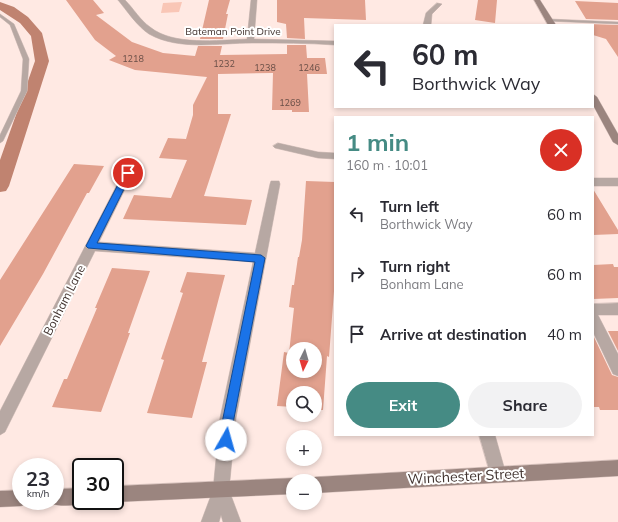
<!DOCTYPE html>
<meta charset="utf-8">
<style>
:root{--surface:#fff;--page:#f2f2f3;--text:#2b2b33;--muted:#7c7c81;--accent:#458b84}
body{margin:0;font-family:Mulish,sans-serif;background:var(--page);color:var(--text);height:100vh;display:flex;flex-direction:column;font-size:15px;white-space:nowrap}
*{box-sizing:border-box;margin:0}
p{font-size:13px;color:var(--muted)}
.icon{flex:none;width:22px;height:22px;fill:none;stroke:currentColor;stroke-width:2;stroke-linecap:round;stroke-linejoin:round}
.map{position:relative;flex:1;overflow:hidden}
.sheet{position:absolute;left:334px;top:116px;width:260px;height:320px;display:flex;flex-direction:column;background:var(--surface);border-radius:0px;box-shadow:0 2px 6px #0003}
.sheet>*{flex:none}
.hud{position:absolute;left:334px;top:24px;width:260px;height:84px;border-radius:0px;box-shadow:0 2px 6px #0003;background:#fff;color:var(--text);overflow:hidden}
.needle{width:26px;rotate:185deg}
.tools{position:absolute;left:286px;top:342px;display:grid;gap:8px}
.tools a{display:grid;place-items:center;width:36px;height:36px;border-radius:50%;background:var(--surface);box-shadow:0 2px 6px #0003;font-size:20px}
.speed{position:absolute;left:12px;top:458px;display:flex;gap:8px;font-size:20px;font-weight:700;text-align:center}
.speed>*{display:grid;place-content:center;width:52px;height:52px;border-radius:50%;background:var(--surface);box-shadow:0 2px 6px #0003;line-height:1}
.speed small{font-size:10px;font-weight:400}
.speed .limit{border:2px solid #111;border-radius:6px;background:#fff;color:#111}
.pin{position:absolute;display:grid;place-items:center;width:34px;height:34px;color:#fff;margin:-17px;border:2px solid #fff;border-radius:50%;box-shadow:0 1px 4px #0007}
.me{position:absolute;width:44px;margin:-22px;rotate:7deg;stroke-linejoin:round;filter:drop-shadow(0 0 3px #0008)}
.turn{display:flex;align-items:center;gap:14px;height:84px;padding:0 12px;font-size:18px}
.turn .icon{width:52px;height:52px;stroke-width:2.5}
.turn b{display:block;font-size:28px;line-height:34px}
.round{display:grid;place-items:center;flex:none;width:42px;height:42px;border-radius:21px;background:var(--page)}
.headline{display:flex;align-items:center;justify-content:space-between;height:68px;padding:0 12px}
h1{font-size:24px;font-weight:700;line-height:30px;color:var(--accent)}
.button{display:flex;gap:8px;margin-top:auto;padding:8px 12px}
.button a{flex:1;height:46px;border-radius:24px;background:var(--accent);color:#fff;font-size:16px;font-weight:700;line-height:46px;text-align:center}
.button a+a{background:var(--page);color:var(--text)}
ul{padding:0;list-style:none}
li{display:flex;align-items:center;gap:12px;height:60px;padding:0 12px}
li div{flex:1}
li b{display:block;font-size:15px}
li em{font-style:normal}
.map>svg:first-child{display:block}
.green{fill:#f9c6b6}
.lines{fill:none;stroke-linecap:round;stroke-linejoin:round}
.canal{fill:#c08370;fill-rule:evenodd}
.building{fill:#e2a18e;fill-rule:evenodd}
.lane-casing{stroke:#d9c4bf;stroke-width:1}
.street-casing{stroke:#d9c4bf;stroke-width:1}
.secondary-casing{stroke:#d9c4bf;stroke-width:1}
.lane{fill:#b7a8a3;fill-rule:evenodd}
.street{fill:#b7a8a3;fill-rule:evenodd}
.secondary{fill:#9b857f;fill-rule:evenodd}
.route{fill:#1a73e8;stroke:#114b97}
.labels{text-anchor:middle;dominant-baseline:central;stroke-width:4;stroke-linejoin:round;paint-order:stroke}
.far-number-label{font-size:9px;fill:#684e46}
.far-street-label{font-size:10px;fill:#40322e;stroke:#fff}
.street-label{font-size:12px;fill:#40322e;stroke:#fff}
.near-street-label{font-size:14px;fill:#40322e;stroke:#fff}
</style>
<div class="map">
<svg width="618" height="522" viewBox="0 0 618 522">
<rect width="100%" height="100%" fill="#ffe9e3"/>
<path class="green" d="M182,2l-3,10 -18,1 2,-10z"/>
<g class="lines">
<path class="canal" d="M0,2l14,5 14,10 14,16 7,28 -40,125 -3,5 -6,1v-32l35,-99 -4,-25 -11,-13 -20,-13z"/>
</g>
<path class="building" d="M66,0h27l11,13 -8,2 36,27 31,11 32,3 3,-10h24l-2,9 67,-1v-9h19l1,13h18l2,16h-20l2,38h-17v-2h-20l1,-37 -55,1v40h13l-27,82 48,4 -6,25 -123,-6 11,-24 37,3 16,-38 -28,-2 9,-20 18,1 7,-24v-10l14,-28 -72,-7 -26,-10 7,-4 -21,-16z
M209,0h21l-4,14h2l-5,25h-23z
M277,0h88l1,20 -62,-2 1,21 -18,-1 -1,-14 -9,-2z
M478,0h19l-2,23 -20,-3z
M575,1l43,2v17l-32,-1z
M589,24l29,1v32l-12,-18 -13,-4v-10z
M74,164l30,2 -15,27h-2l-44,81 -43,72v-66z
M306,181l29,1v96l-6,79 -2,-1 -4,54 -8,-1v-16h-22v14l-16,-1 7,-54 5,1 5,-45 -5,-1 3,-22h2l4,-28h1l3,-17zM293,349h22v22h-22z
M593,189l25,41v4l-25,1z
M613,264l1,3h4v31l-25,1v-34z
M112,268l38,3 -22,62h2l-29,79 -49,-5 12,-28h3l30,-71h-2z
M187,272l38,3 -23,87h5l-15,56 -45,-5 17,-53 -3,-1 22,-66 -3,-1z
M608,331h10v20z
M593,335l19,40 6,2v33h-18l-1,-3h-6z"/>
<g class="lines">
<defs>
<path id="lane" d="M0,14l14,10 15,35 -2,32 -24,50 -3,2v-8l21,-44 2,-32 -13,-34 -10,-8z
M549,19l69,3v2l-71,-3v-2z"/>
<path id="street" d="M118,0h7c9,9 15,20 25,27 23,19 68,13 97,12l4,-39h6l-3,39 81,2v4c-28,-2 -55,-2 -83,-2 -33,0 -73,8 -103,-9 -12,-8 -22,-23 -31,-34z
M437,3l5,1 -10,10 -1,11h-8l3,-12z
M278,143l40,9 17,1v6l-17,-1 -43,-10 -2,-2z
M128,170l5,3 -34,69 156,11 15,-69 1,-3h8l1,3 -44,234 -7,72 12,32h-18l-2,-7 -2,7h-18l12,-32 7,-72 33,-156 -158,-11 -90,181 -5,3v-24l123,-238z
M593,178h25v8h-25z
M618,303v12h-20l20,39v22l-5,-2 -20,-42v-28z
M479,435h16l11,39 -2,6 -6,2 -6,-2z"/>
<path id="secondary" d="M534,0h6l16,25h-8z
M593,94l4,3 21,37v11l-5,-3 -20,-37z
M618,460v16l-303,17v-12h-7l7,-4z
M293,478l6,3h-6v13l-178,8 -3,-1h3v-15z
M81,488v13l6,1c-11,4 -27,5 -38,1l-1,-2h7v-12z
M21,490v11h7l-1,3 -6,2 -21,1v-16z"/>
</defs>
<use href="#lane" class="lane-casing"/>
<use href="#street" class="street-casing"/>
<use href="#secondary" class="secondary-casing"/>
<use href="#lane" class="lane"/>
<use href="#street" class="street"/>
<use href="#secondary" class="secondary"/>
</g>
<path class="route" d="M128,170l4,3 -35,70 164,12 4,3 -31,160 -4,26 -4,2 -5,-2 -1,-4 3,-22 32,-156 -167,-14 -2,-2 38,-73z"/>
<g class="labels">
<g class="far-number-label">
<text x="133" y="58">1218</text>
<text x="224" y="63">1232</text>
<text x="265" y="67">1238</text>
<text x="309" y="67">1246</text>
<text x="290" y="102">1269</text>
</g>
<g class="far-street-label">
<text x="233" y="31">Bateman Point Drive</text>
</g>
<g class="street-label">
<text transform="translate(64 300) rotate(-63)">Bonham Lane</text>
</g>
<g class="near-street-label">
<text transform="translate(466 476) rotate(-3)">Winchester Street</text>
</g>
</g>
</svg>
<div class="tools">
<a><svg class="needle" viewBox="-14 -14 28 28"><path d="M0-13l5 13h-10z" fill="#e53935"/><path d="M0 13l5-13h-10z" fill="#7c7c81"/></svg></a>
<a><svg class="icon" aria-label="search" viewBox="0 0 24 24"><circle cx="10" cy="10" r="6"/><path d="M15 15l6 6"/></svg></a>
<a>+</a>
<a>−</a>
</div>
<div class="speed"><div>23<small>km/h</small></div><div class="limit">30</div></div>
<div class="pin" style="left:128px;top:173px;background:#d93025"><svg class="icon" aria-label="arrive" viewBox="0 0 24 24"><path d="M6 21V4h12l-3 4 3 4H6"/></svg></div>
<svg class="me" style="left:226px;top:440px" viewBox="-20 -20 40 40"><circle r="19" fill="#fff"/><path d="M0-13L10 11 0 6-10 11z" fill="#1a73e8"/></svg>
<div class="hud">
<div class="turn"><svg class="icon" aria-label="left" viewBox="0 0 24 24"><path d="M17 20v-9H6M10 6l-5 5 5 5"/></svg><div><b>60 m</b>Borthwick Way</div></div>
</div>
<section class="sheet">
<div class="headline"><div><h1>1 min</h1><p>160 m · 10:01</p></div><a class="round" style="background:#d93025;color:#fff"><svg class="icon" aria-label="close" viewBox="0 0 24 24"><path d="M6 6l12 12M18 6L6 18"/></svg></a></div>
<ul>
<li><svg class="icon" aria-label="left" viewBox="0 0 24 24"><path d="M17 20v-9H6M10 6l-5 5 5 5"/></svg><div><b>Turn left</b><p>Borthwick Way</p></div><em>60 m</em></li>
<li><svg class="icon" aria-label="right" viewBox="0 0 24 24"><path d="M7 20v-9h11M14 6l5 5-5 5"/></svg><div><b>Turn right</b><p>Bonham Lane</p></div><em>60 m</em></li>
<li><svg class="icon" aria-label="arrive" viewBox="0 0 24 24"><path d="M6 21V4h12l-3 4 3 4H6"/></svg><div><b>Arrive at destination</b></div><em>40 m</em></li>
</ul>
<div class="button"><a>Exit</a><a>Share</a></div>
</section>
</div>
